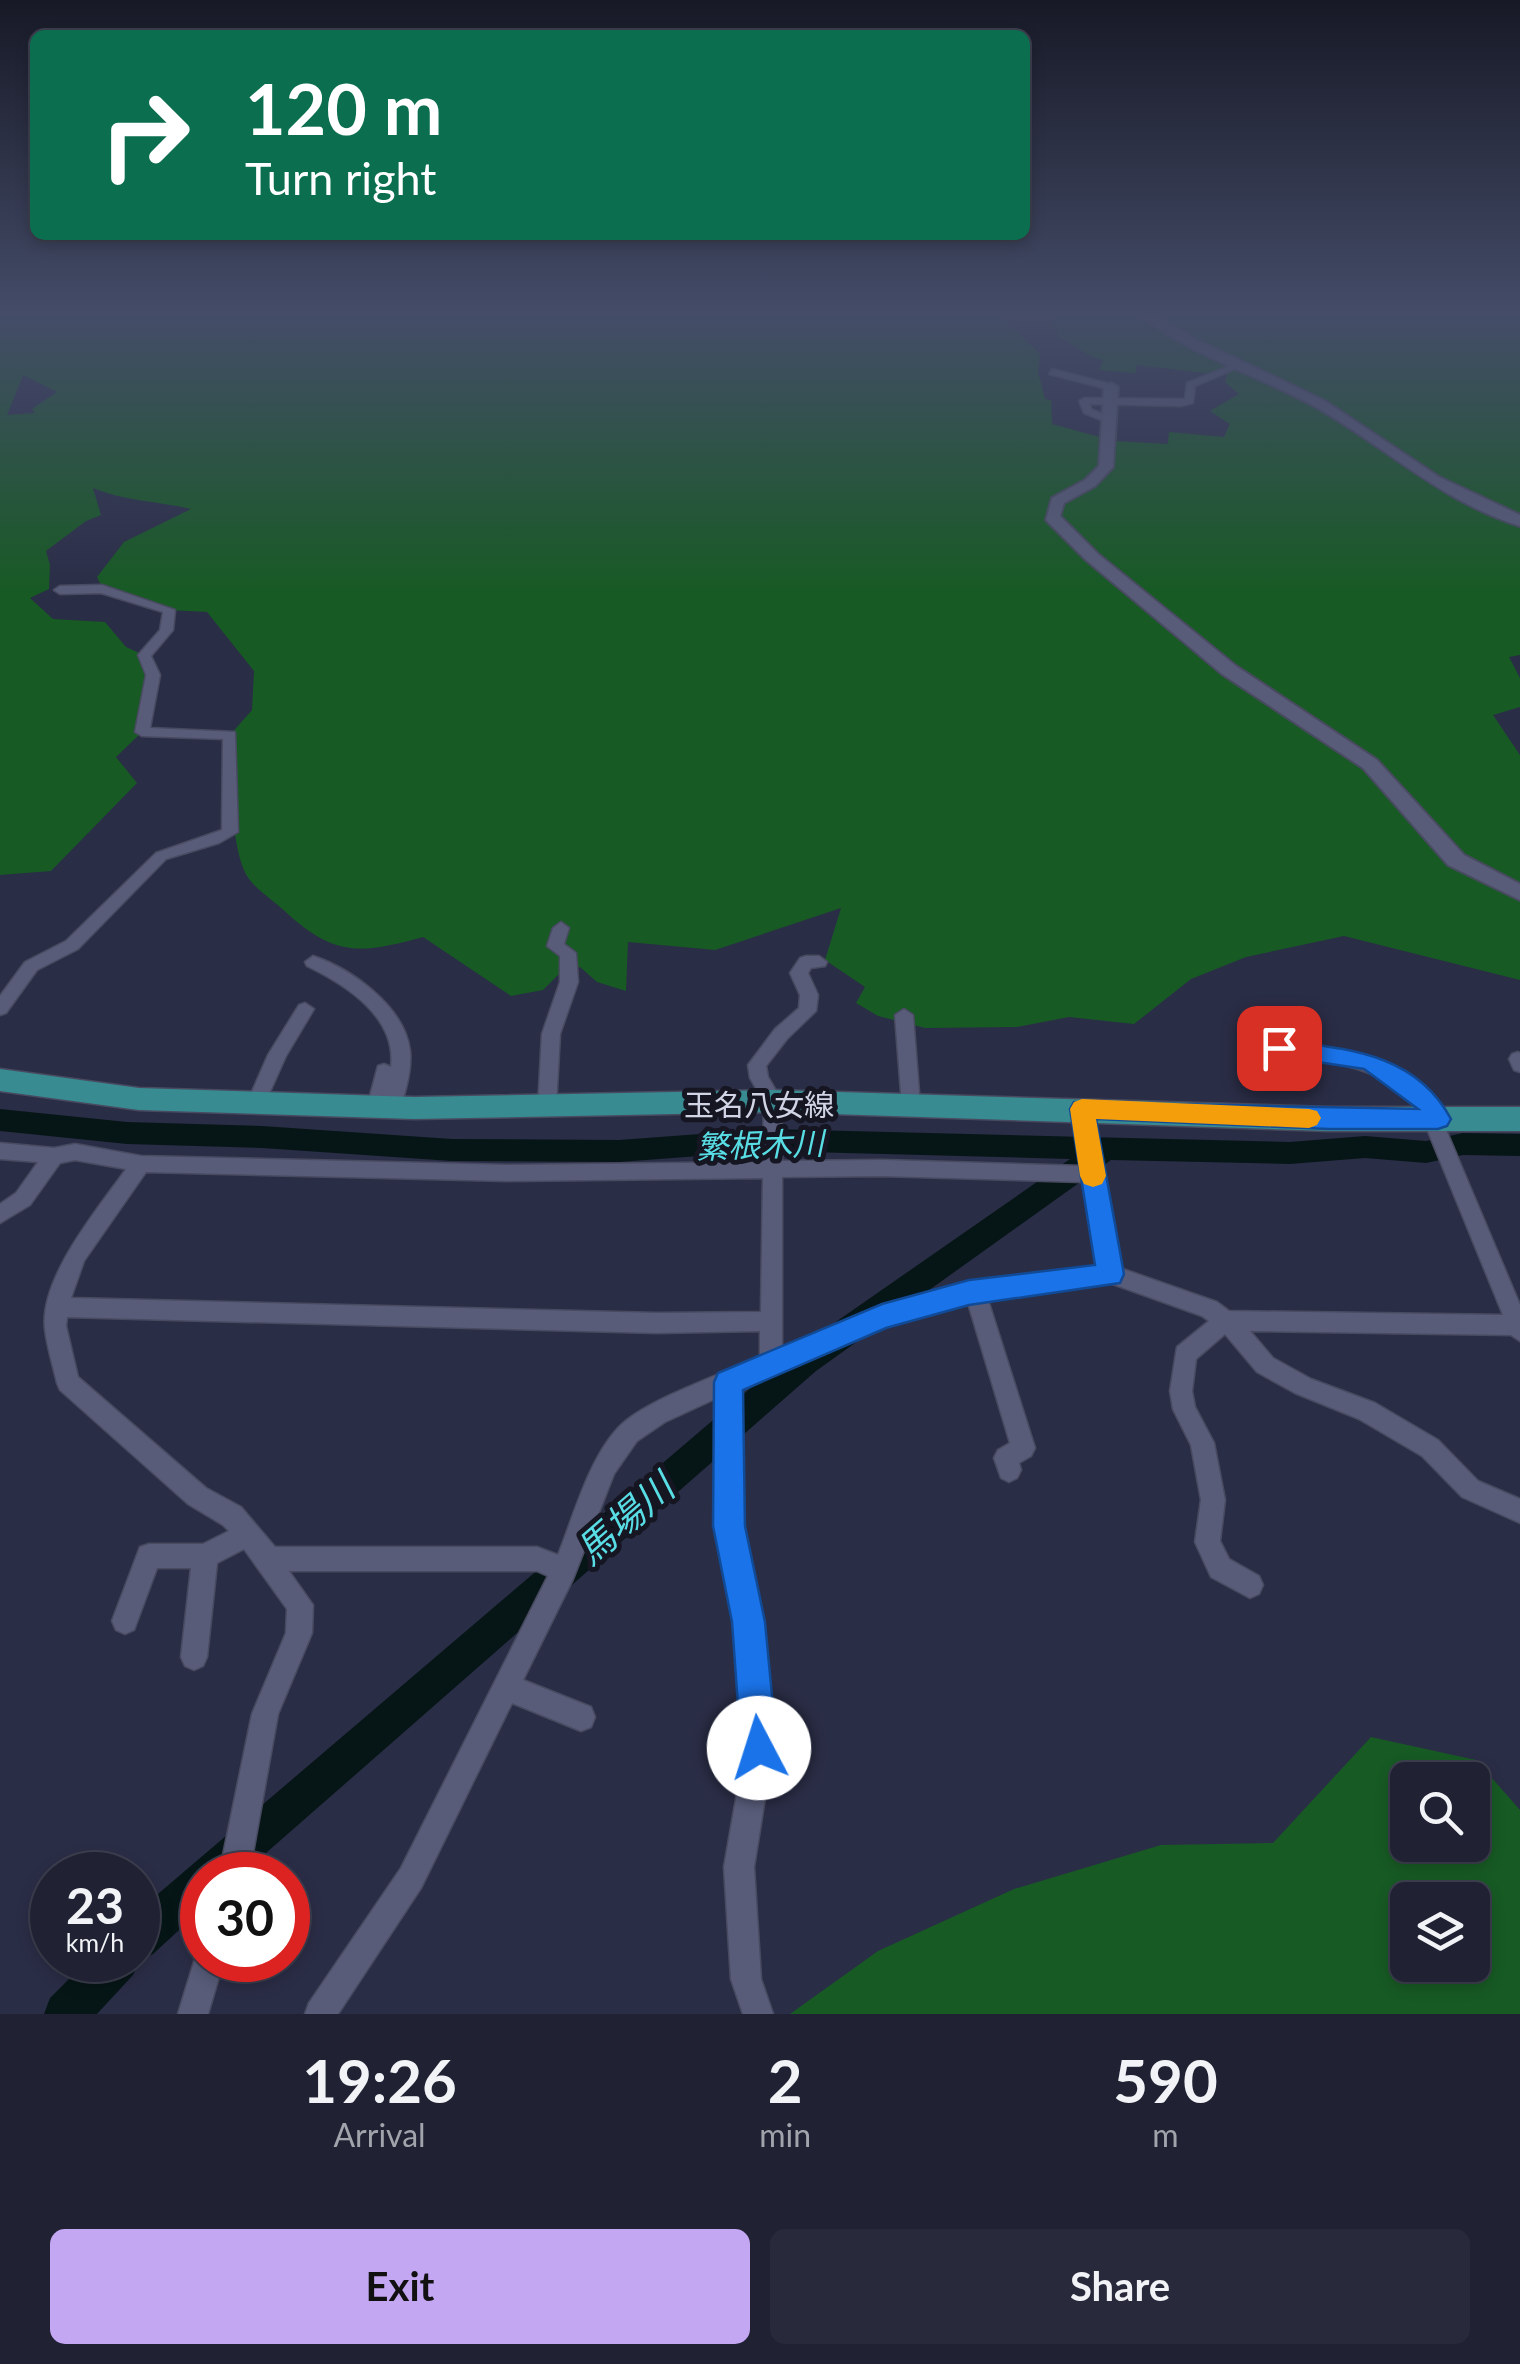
<!DOCTYPE html>
<meta charset="utf-8">
<style>
:root{--surface:#202234;--page:#282a3c;--text:#f1f3f6;--muted:#a2a4ac;--line:#3d3f4f;--accent:#c3a7f2}
body{margin:0;font-family:Lato,"Noto Sans JP",sans-serif;background:var(--page);color:var(--text);height:100vh;display:flex;flex-direction:column;font-size:38px;white-space:nowrap}
*{box-sizing:border-box;margin:0}
p{font-size:32px;color:var(--muted)}
.icon{flex:none;width:55px;height:55px;fill:none;stroke:currentColor;stroke-width:2;stroke-linecap:round;stroke-linejoin:round}
.map{position:relative;height:2014px;overflow:hidden}
.sheet{display:flex;flex-direction:column;background:var(--surface);flex:1}
.sheet>*{flex:none}
.banner{position:absolute;left:30px;top:30px;width:1000px;height:210px;border-radius:15px;box-shadow:0 5px 15px #0003,0 0 0 2px var(--line);background:#0b6e4f;color:#fff;overflow:hidden}
.tools{position:absolute;left:1390px;top:1762px;display:grid;gap:20px}
.tools a{display:grid;place-items:center;width:100px;height:100px;border-radius:15px;background:var(--surface);box-shadow:0 5px 15px #0003,0 0 0 2px var(--line);font-size:50px}
.speed{position:absolute;left:30px;top:1852px;display:flex;gap:20px;font-size:50px;font-weight:700;text-align:center}
.speed>*{display:grid;place-content:center;width:130px;height:130px;border-radius:50%;background:var(--surface);box-shadow:0 5px 15px #0003,0 0 0 2px var(--line);line-height:1}
.speed small{font-size:25px;font-weight:400}
.speed .limit{border:15px solid #d22;background:#fff;color:#111}
.pin{position:absolute;display:grid;place-items:center;width:85px;height:85px;color:#fff;margin:-42px;border-radius:20px;box-shadow:0 5px 15px #0006}
.me{position:absolute;width:110px;margin:-55px;rotate:355deg;stroke-linejoin:round;filter:drop-shadow(0 0 8px #0008)}
.turn{display:flex;align-items:center;gap:35px;height:210px;padding:0 50px;font-size:45px}
.turn .icon{width:130px;height:130px;stroke-width:2.5}
.turn b{display:block;font-size:70px;line-height:85px}
.eta{display:flex;justify-content:space-evenly;align-items:center;height:170px;text-align:center}
.eta b{font-size:60px;font-weight:700;line-height:70px}
.primary-button{display:flex;gap:20px;margin-top:auto;padding:20px 50px}
.primary-button a{flex:1;height:115px;border-radius:15px;background:var(--accent);color:#111;font-size:40px;font-weight:700;line-height:115px;text-align:center}
.primary-button a+a{background:var(--page);color:var(--text)}
.map>svg:first-child{display:block}
.green{fill:#175a24;fill-rule:evenodd}
.lines{fill:none;stroke-linecap:round;stroke-linejoin:round}
.river{fill:#061617;fill-rule:evenodd}
.street-casing{stroke:#484a60;stroke-width:3}
.secondary-casing{stroke:#484a60;stroke-width:4}
.primary-casing{stroke:#484a60;stroke-width:3}
.street{fill:#585c79;fill-rule:evenodd}
.secondary{fill:#585c79;fill-rule:evenodd}
.primary{fill:#378b91;fill-rule:evenodd}
.route{fill:#1a73e8;stroke:#114b97;stroke-width:2.5}
.slow{fill:#f59e0b}
.labels{text-anchor:middle;dominant-baseline:central;stroke-width:10;stroke-linejoin:round;paint-order:stroke}
.street-label{font-size:30px;fill:#d1d4e4;stroke:#151622}
.water-label{font-size:32px;font-style:italic;fill:#59dde4;stroke:#151622}
.near-water-label{font-size:38px;font-style:italic;fill:#59dde4;stroke:#151622}
</style>
<div class="map">
<svg width="1520" height="2014" viewBox="0 0 1520 2014">
<rect width="100%" height="100%" fill="#2a2d46"/>
<path class="green" d="M0,312h997l43,42 -2,18 7,27 6,1 1,24 62,17 54,3 1,-12 55,5 6,-13 -20,-13 29,-17 -14,-12 3,-10 -23,1 -69,-8v7l-4,1 -33,-3 4,-10c-18,-3 -28,-17 -46,-23l1,-4 -9,-8 9,-8 -11,-5h473v343l-11,2 11,21v29l-27,8 27,40v225l-176,-44 -98,21 -55,22 -57,45 -65,-7 -52,10 -92,1 -47,-12 -22,-13 9,-16 -40,-27 16,-52 -126,42 -87,-8 -2,49 -29,-9 -17,-15 -22,8 -15,15 -32,6 -88,-59c-59,16 -86,21 -134,-22 -12,-12 -30,-23 -40,-36 -19,-26 -19,-110 -19,-144l22,-25 2,-39 -47,-59 -38,-2 -67,-23 -5,-10 27,-35 67,-33c-34,-8 -67,-8 -98,-21l8,27 -15,6 -40,30 4,14 -1,24 -19,9 23,21 52,3 21,25 18,8 9,20 -11,57 -26,25 21,26 -86,88 -51,4zM23,375l34,17 -25,17 3,4 -28,2z
M1371,1737l105,23 44,50v204h-730l88,-63 136,-62 147,-44 112,-2zM1408,1780h64v65h-64zM1408,1900h64v65h-64z"/>
<g class="lines">
<path class="river" d="M0,1109l127,13 135,4 190,13 167,1 150,-11 521,13 75,-6 61,5 37,-8 57,1v22l-57,-1 -37,8 -61,-5 -75,6 -179,-4 -295,211 -575,504h-39v34l-49,45 -13,6 -7,15 -36,39h-53l6,-16 38,-38h50v-49l656,-560 276,-192 -301,-8 -150,11 -167,-1 -190,-13 -135,-4 -127,-13z"/>
<defs>
<path id="street" d="M1237,363l7,2 -49,21 -2,17 -12,3 -91,-2 1,5 23,10v4l-3,1 -27,-11 -5,-12 5,-3 101,1 2,-16z
M1052,369l62,16 2,2 -5,3 -62,-16z
M102,585l73,25 -2,20 -22,26 9,19 -10,53 85,4 3,100 -19,11 -53,16 -88,90 -41,21 -31,43 -6,2v-19l25,-34 41,-21 90,-88 66,-23 1,-91 -81,-3 -7,-4 11,-57 -8,-20 22,-25 3,-18 -62,-19 -41,1 -6,-4 6,-4z
M561,922l8,6 -5,16 12,9 2,29 -18,52 -4,73 -2,5h-14l-2,-5 4,-73 18,-52v-26l-13,-10 6,-18z
M313,956c39,13 92,51 97,95 2,18 -5,45 -12,61l-7,2 -7,-3 -8,3 -7,-2 -2,-5 11,-41 6,-2 7,3c6,-50 -45,-82 -84,-101l-2,-4z
M806,956h13l8,6 -2,4 -14,2 -3,5 10,22 -2,16 -29,28 -21,27 2,11 14,24v60l100,-1 200,6 -9,-57 2,-5h14l31,164 97,34 12,9 274,4 -80,-196 2,-4c-25,-34 -61,-47 -101,-54 -22,-3 -51,0 -66,-18l3,-5c11,-2 18,4 30,6 61,7 123,17 156,75l-3,6 76,180v36l-9,-6 -261,-4 23,27 38,21 64,24 63,37 40,41 42,18v24l-58,-26 -40,-41 -63,-37 -64,-26 -38,-21 -32,-38 -29,25 -4,32 3,16 19,36 11,57 -5,41 9,18 30,17 4,9 -4,9 -9,4 -39,-21 -16,-35 6,-42 -10,-55 -18,-36 -3,-18 7,-44 32,-26 -7,-5 -92,-33 -122,17 47,148 -4,8 -12,7 2,7 -4,8 -8,4 -8,-4 -7,-20 4,-8 12,-7 -42,-140 -85,23 -144,62 2,139 21,94 11,127 -19,119 7,112 12,35h-30l-12,-35 -7,-112 21,-119 -9,-127 -19,-94v-129l-52,24 -28,19 -23,33 -41,105 -50,101 68,27 4,10 -4,10 -10,4 -69,-28 -91,185 -83,126h-33l4,-11 92,-135 147,-292 -11,-5h-248l24,34 -1,28 -34,81 -29,161h-30l33,-161 34,-81 1,-24 -43,-60 -27,14 -10,94 -4,9 -9,4 -9,-4 -4,-9 10,-89h-34l-23,62 -9,4 -9,-4 -4,-9 28,-74 9,-3h54l26,-13 -6,-6 -35,-21 -128,-114 -3,-7c-4,-18 -10,-36 -12,-54 -6,-51 53,-120 81,-160l-51,-9 -15,3 -30,42 -30,18v-19l16,-11 22,-31 -38,-3v-16l54,5 21,-4 66,12 367,9 255,-3 1,-60 -14,-24 -2,-13 27,-36 24,-21 1,-13 -10,-22 10,-15zM146,1172l362,9 255,-3 -2,134 -104,1 -586,-15 13,-37zM882,1176l202,6 14,84 -129,18 -87,23 -100,40v-170zM67,1317l590,16 103,-2v26c-38,17 -109,41 -138,67 -32,30 -48,91 -64,131l-21,-8h-262l-34,-40 -35,-19 -128,-111 -12,-51z
M305,1003l9,6 -28,47 -21,47 -2,5h-14l-2,-5 21,-48 31,-50z
M904,1009l9,6 7,90 -2,5h-14l-2,-5 -7,-90z
M1518,1052l2,1v19l-6,-2 -5,-11 3,-5z
M202,1948v12h22l-16,54h-30l20,-65z"/>
<path id="secondary" d="M1137,312h14l42,26 132,63 114,76 81,38v11c-78,-24 -137,-81 -206,-120 -58,-32 -127,-51 -177,-94z
M1111,383l7,4 -5,80 -18,19 -31,17 -4,13 38,38 138,112 141,94 87,95 56,29v16l-72,-35 -85,-97 -141,-94 -136,-114 -40,-40 6,-22 33,-18 14,-14 5,-79z"/>
<path id="primary" d="M0,1069l139,19 275,9 359,-7 556,17h191v24h-191l-556,-19 -359,7 -275,-9 -139,-19z"/>
</defs>
<use href="#street" class="street-casing"/>
<use href="#secondary" class="secondary-casing"/>
<use href="#primary" class="primary-casing"/>
<use href="#street" class="street"/>
<use href="#secondary" class="secondary"/>
<use href="#primary" class="primary"/>
</g>
<linearGradient id="sky" x2="0" y2="1"><stop stop-color="#171926"/><stop offset="0.53" stop-color="#444c68"/><stop offset="1" stop-color="#444c68" stop-opacity="0"/></linearGradient>
<rect width="1520" height="594" fill="url(#sky)"/>
<path class="route" d="M1279,1040c67,9 136,12 172,79l-4,7 -9,3h-109l-233,-10 28,155 -4,9 -151,22 -83,23 -143,62 2,136 20,96 12,126 -5,12 -13,6 -12,-6 -6,-12 -9,-126 -19,-96 1,-144 4,-9 164,-69 87,-24 126,-15 -25,-156 4,-7 344,7 -54,-40 -93,-14 -3,-7 3,-6z"/>
<path class="slow" d="M1082,1099l227,10 8,2 4,7 -4,7 -8,3 -213,-9 10,57 -4,8 -9,3 -9,-3 -4,-8 -10,-67 4,-7z"/>
<g class="labels">
<g class="street-label">
<text x="759" y="1104">玉名八女線</text>
</g>
<g class="water-label">
<text transform="translate(760 1144) rotate(-2)">繁根木川</text>
</g>
<g class="near-water-label">
<text transform="translate(624 1518) rotate(-41)">馬場川</text>
</g>
</g>
</svg>
<div class="tools">
<a><svg class="icon" aria-label="search" viewBox="0 0 24 24"><circle cx="10" cy="10" r="6"/><path d="M15 15l6 6"/></svg></a>
<a><svg class="icon" aria-label="layers" viewBox="0 0 24 24"><path d="M12 4l9 5-9 5-9-5zM3 14l9 5 9-5"/></svg></a>
</div>
<div class="speed"><div>23<small>km/h</small></div><div class="limit">30</div></div>
<div class="pin" style="left:1279px;top:1048px;background:#d93025"><svg class="icon" aria-label="arrive" viewBox="0 0 24 24"><path d="M6 21V4h12l-3 4 3 4H6"/></svg></div>
<svg class="me" style="left:759px;top:1748px" viewBox="-20 -20 40 40"><circle r="19" fill="#fff"/><path d="M0-13L10 11 0 6-10 11z" fill="#1a73e8"/></svg>
<div class="banner">
<div class="turn"><svg class="icon" aria-label="right" viewBox="0 0 24 24"><path d="M7 20v-9h11M14 6l5 5-5 5"/></svg><div><b>120 m</b>Turn right</div></div>
</div>
</div>
<section class="sheet">
<div class="eta">
<div><b>19:26</b><p>Arrival</p></div>
<div><b>2</b><p>min</p></div>
<div><b>590</b><p>m</p></div>
</div>
<div class="primary-button"><a>Exit</a><a>Share</a></div>
</section>
